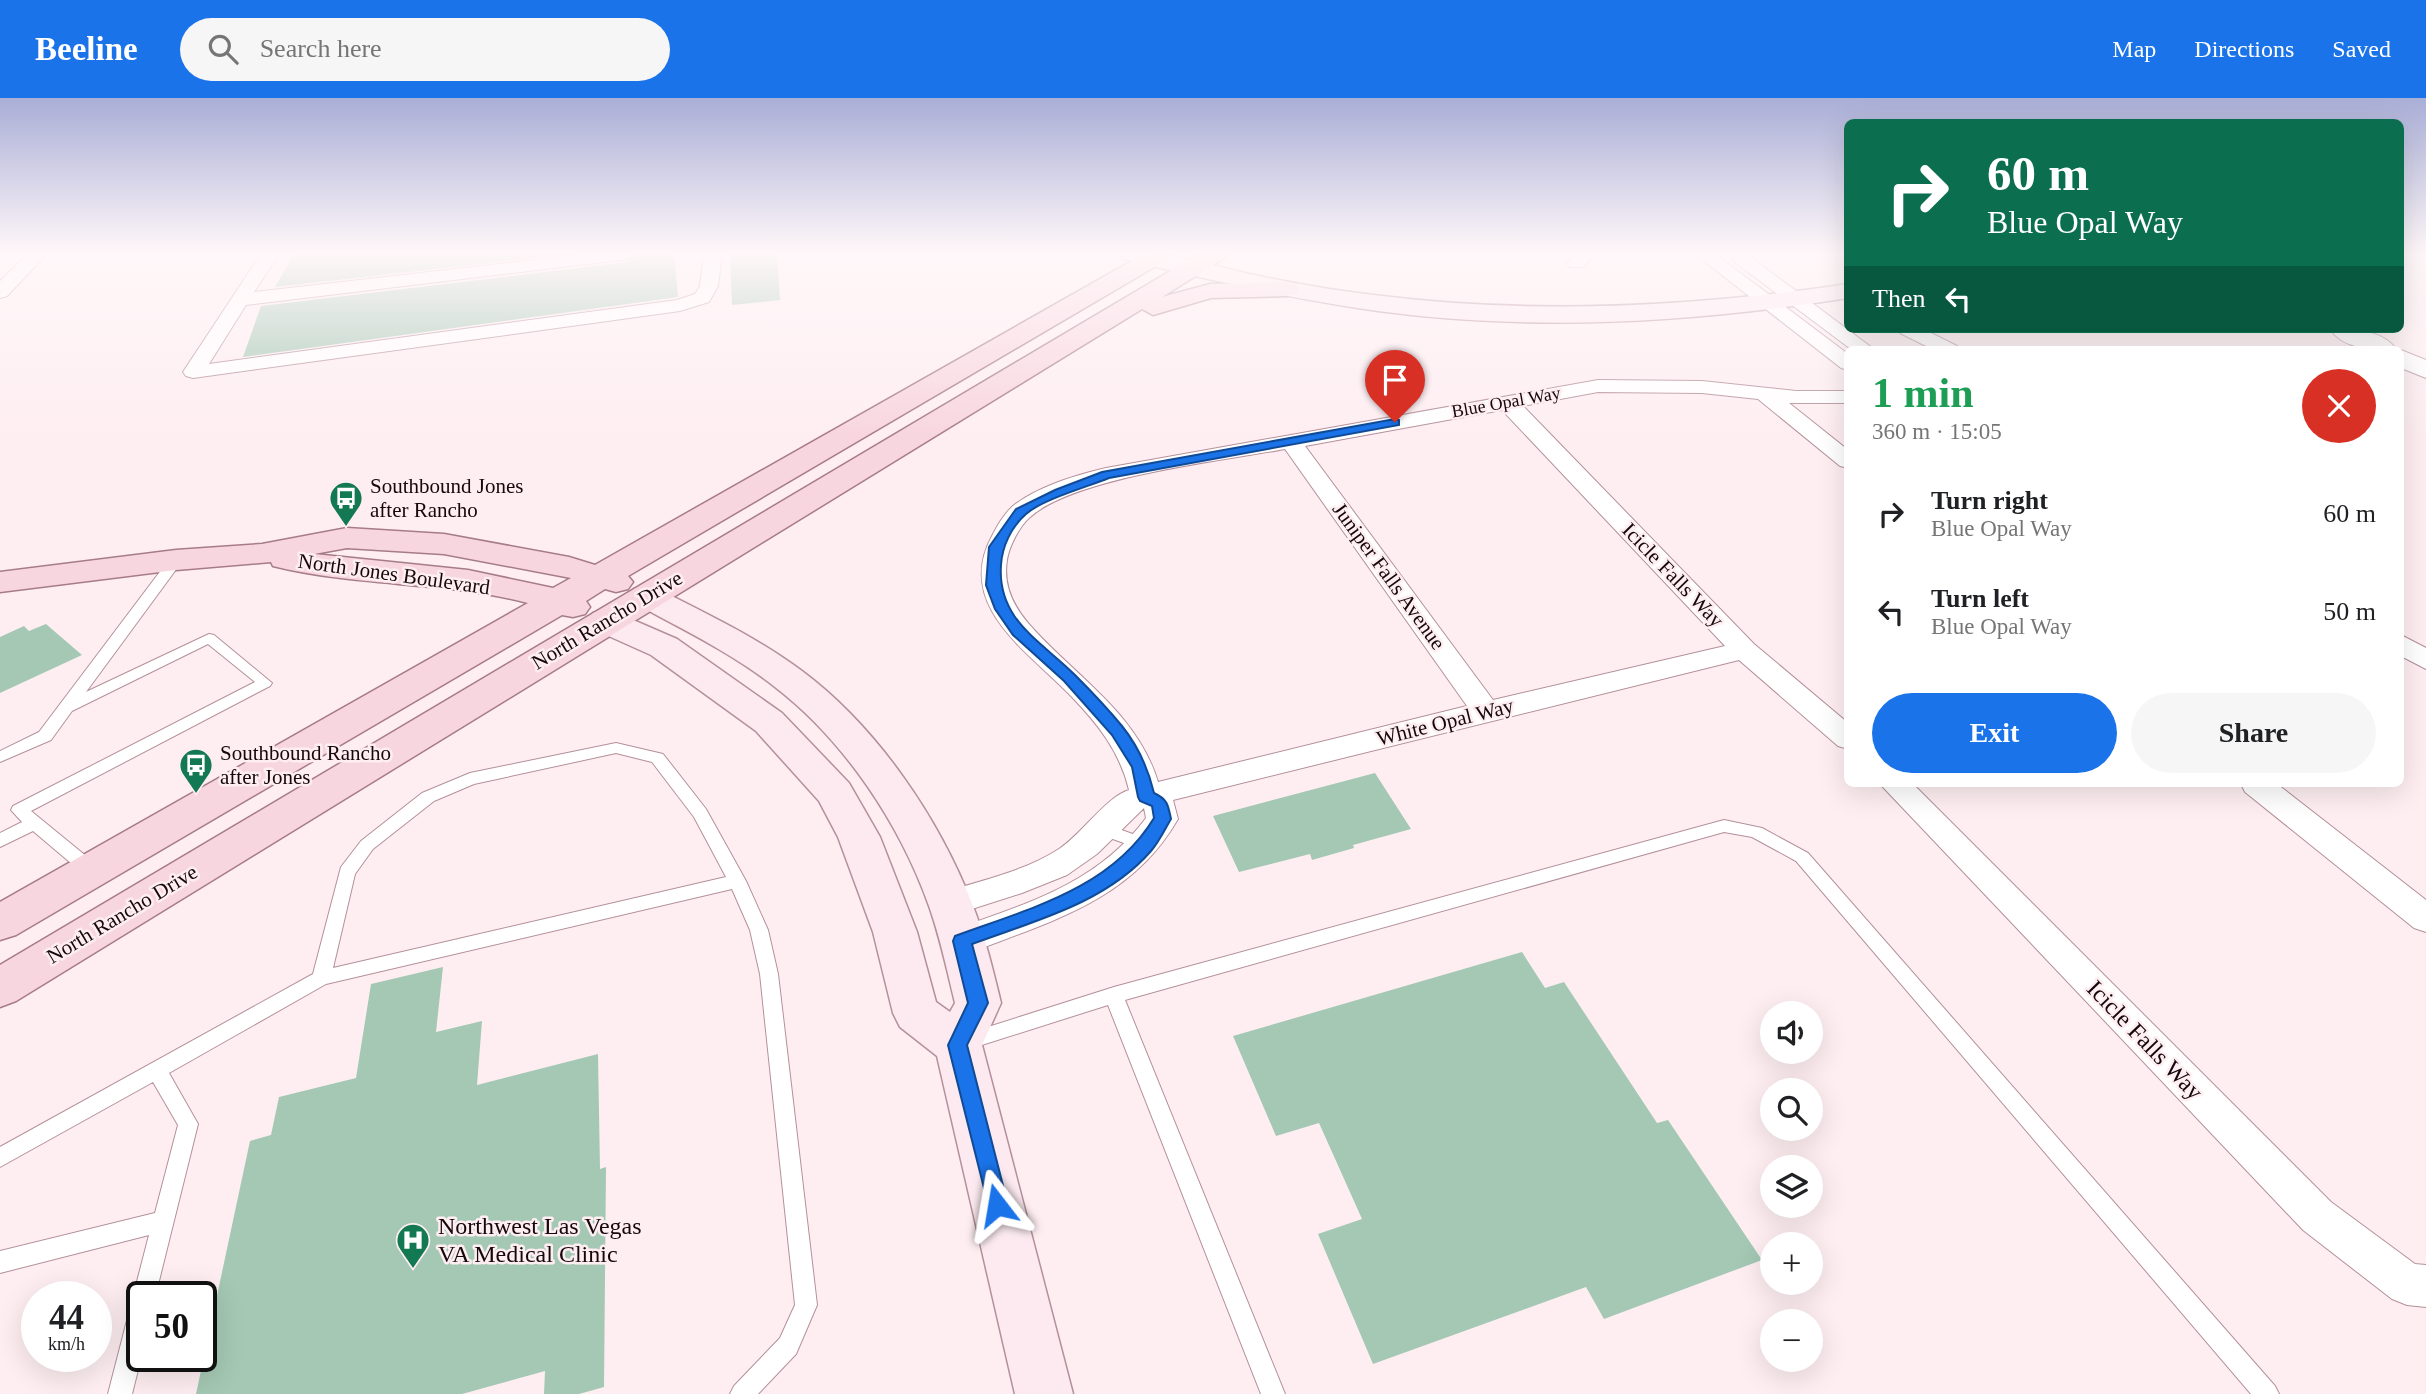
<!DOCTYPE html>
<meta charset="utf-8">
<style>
:root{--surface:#fff;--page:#f6f6f6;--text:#202124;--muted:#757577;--accent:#1a73e8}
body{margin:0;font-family:"Times New Roman",serif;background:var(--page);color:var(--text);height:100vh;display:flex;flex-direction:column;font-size:26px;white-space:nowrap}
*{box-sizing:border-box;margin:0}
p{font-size:23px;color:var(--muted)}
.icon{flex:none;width:38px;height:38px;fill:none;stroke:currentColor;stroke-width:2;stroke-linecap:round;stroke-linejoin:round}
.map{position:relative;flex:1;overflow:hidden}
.panel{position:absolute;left:1844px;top:248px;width:560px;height:441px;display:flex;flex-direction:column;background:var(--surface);border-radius:10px;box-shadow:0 7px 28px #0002}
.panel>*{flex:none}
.hud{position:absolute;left:1844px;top:21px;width:560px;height:214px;border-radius:10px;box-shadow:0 7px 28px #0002;background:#0b6e4f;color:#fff;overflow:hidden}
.tools{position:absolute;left:1760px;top:903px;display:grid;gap:14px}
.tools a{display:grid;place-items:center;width:63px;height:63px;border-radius:50%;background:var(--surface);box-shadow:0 7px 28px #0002;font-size:35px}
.speed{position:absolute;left:21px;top:1183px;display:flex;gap:14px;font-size:35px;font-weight:700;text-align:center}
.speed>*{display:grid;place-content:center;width:91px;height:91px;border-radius:50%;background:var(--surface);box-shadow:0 7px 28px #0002;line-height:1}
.speed small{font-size:18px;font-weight:400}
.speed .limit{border:4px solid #111;border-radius:10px;background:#fff;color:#111}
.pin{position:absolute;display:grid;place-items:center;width:60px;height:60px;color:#fff;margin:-72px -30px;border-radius:50% 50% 50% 0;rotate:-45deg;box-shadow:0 0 7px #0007}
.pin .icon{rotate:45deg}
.me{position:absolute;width:77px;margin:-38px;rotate:346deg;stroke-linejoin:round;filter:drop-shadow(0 0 5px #0008)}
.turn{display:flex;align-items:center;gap:24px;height:147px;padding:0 28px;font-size:32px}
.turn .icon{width:91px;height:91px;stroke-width:2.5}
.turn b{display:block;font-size:49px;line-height:60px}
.then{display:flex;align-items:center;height:66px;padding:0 28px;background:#0003;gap:14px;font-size:26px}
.round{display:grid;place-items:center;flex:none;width:74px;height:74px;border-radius:37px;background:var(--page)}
.head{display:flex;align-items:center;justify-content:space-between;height:119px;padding:0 28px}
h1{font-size:42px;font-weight:700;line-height:52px;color:#1e9e55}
.button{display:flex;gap:14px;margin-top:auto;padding:14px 28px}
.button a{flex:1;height:80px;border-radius:42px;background:var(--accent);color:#fff;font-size:28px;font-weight:700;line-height:80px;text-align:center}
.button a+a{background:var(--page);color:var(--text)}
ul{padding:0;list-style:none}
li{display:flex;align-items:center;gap:21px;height:98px;padding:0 28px}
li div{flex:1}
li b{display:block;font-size:26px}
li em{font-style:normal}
header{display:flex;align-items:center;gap:42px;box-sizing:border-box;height:98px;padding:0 35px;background:var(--accent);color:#fff}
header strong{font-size:33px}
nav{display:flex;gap:38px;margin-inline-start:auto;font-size:24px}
.search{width:490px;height:63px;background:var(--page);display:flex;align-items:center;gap:18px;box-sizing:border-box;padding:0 24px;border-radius:38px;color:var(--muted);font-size:26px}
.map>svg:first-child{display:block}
.building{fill:#a4c8b4}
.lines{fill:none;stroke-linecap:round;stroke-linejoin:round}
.service-casing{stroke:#b4909b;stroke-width:2}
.minor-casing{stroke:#b4909b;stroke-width:2}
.tertiary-casing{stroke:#b4909b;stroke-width:2}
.secondary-casing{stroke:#b4909b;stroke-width:3}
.primary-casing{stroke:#a67c89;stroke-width:3}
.service{fill:#fff;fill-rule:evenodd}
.minor{fill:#fff;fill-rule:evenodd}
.tertiary{fill:#fff;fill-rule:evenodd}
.secondary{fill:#fceaf0;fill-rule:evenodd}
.primary{fill:#f8d6e0;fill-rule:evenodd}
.route{fill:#1a73e8;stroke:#114b97;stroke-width:2}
.labels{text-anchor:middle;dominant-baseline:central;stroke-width:5;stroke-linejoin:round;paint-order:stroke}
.far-street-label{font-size:18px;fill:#15080c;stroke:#feeef2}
.poi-label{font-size:21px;fill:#15080c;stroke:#feeef2;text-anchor:start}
.street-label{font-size:21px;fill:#15080c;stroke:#feeef2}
.near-street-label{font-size:24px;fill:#15080c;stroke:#feeef2}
.near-poi-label{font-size:24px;fill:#15080c;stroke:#feeef2;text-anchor:start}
</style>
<header>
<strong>Beeline</strong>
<div class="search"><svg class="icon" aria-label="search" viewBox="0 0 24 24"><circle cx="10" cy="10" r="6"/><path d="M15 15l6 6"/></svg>Search here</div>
<nav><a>Map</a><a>Directions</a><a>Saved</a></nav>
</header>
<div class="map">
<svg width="2426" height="1296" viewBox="0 0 2426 1296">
<rect width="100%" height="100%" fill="#feeef2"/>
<path class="building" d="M294,156h273l-292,33z
M639,156h35l4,43 -435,60 18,-51 367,-44z
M730,156h47l3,46 -48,5z
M46,526l36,31 -82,38v-56l24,-11 5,5z
M1375,675l36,56 -58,16 1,3 -42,12 -2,-6 -71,18 -26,-56z
M1522,854l23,36 19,-6 93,141 11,-3 94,140 -158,59 -18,-32 -213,77 -55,-130 44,-15 -43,-96 -43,13 -43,-100z
M443,869l-7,65 46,-11 -5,64 121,-31 2,115 6,-2 -2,220 -25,7h-35l1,-23 -83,23h-266l54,-253 21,-6 8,-38 77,-19 15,-94z"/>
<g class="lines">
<defs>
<path id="service" d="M176,458l7,4 -97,132 123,-58 5,1 58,48 -2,3 -239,125 66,54 3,5 -3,5h-12l-52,-44 -33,16v-14l22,-11 -11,-12 2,-4 242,-124 -47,-38 -136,67 -21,29 -51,22v-11l39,-19 132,-175z
M616,645l47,11 43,55 40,72 22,49 10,44 39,331 -21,49 -38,40h-28l4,-8 46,-48 15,-33 -35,-331 -10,-44 -18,-41 -406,95 -157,89 29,51 -43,173h-13v57l-10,40h-24l41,-159 -149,38v-22l155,-38 23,-88 -25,-43 -153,85v-20l313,-173 28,-107 20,-26 61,-48 48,-20zM616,655l36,9 42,55 32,60 -393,91 22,-94 18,-25 61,-48 40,-17z
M1724,722l38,8 46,25 467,533 4,8h-28l-455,-533 -44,-24 -28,-5 -599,168 160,394h-24l-153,-389 -142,45 -7,-2 -3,-6 3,-6 7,-2 148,-47z
M1105,726l47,17 2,4 -2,4 -6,2 -47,-17 -2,-4 2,-4z"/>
<path id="minor" d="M28,156h19l-40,42 -7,2v-17z
M261,156h18l-25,38 332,-38h51l-9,5 -382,46 -37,59 468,-64 18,-6 5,-8 4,-32h18l-4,32 -9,16 -29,9 -487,67 -7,-2 -3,-4z
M1576,156h20l-14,13h-12l-3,-4z
M1695,156h20l133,100v16l-7,-2z
M1742,156l6,1 127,95h-23l-116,-87 -3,-4z
M1897,231h26l34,17 3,4h-26l-34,-17z
M1598,282l104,1 94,10h52v12h-59l59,47v18l-8,-2 -82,-67 -56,-6 -104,-1 -75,14 231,238 94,79v26l-10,-3 -99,-86 -566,140 5,19c-46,80 -123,101 -204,132l-12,4 -12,-4 -5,-10 5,-10c75,-27 146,-46 196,-113l-2,-10 -47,46 -30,21 -45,18 -72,23 -12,-4 -5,-9 5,-9c40,-13 86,-22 121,-45 23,-15 47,-52 70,-59 -9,-38 -31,-66 -58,-94 -42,-44 -117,-90 -79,-160 5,-10 12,-22 21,-30 24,-19 63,-31 93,-38zM1502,312l223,236 -232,54 -188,-254zM1285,351l182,257 -309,76c-21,-70 -85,-107 -130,-159 -16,-19 -25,-39 -21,-63 2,-13 12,-33 22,-42 44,-41 194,-57 256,-69z
M2401,537l25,13v21l-25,-13z
M1880,686h33l418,418 84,62 11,1v42l-19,-2 -15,-6 -89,-69z
M2241,686h36l149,116v32l-12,-4 -169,-136z"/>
<path id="tertiary" d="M2330,231c22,0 52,0 67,21 -23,0 -53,0 -67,-21z
M2401,252l25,10v18l-25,-10z"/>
<path id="secondary" d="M1120,156c43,-4 84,9 125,19 45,10 91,18 137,23 156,19 311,11 466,-12v14c-156,25 -313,34 -470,13 -86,-12 -170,-31 -254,-52z
M646,488l12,3c49,25 100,49 144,82 75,56 137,147 171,235 12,31 20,64 28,97l-19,42 91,349h-58l-78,-338 -37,-29 -7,-14 -20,-81 -35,-95 -19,-36 -63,-70 -105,-76 -58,-26 -5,-8 5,-8 12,-3 12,3 60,26 105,74 67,70 31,54 37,95 19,70 14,10 5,-9c-8,-33 -15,-66 -26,-97 -29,-82 -85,-166 -154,-219 -43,-34 -93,-58 -141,-84l-5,-7 5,-7z"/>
<path id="primary" d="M1144,156h28l-4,5 -540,317 5,6 -5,7 -12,3 -11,-3 -19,12 4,6 -5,7 -12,3 -11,-2 -546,320 -16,5v-38l528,-299c-83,-22 -171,-16 -255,-37l-2,-4 -95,8 -176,22v-20l176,-22 86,-6 85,-16 97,6 125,23 26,8zM347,450l97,6 127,24 -18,10 -85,-18 -154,-16z
M1199,156h28l-4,5 -61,38 48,-13 77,-2 9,2 3,5 -3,5 -9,2 -76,2 -58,17 -11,-6 -1126,692 -16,6v-42z"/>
</defs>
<use href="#service" class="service-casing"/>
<use href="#minor" class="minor-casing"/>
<use href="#tertiary" class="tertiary-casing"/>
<use href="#secondary" class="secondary-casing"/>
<use href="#primary" class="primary-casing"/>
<use href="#service" class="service"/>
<use href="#minor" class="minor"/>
<use href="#tertiary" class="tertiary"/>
<use href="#secondary" class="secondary"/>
<use href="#primary" class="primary"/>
</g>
<linearGradient id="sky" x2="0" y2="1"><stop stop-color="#a9aed6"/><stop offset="0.46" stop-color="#fff7f9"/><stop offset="1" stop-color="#fff7f9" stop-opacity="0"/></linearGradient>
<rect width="2426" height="337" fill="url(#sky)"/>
<path class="route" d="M1395,321l4,1v5l-290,53c-22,9 -66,21 -83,36 -15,13 -24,33 -25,51 -4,55 40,76 74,110 16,16 33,34 47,51 16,20 26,42 32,67 13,6 14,11 17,26 -6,10 -12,23 -20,32 -45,52 -117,70 -179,93l16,59 -21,42 41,160 -3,7 -8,3 -7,-3 -42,-167 20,-42 -15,-62 2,-5c73,-27 156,-47 199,-118l-2,-12 -12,-5 -2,-4 -6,-30 -20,-32 -48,-54 -51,-46 -18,-26 -9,-24 3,-38 27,-38 39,-19 47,-18z"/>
<defs>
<symbol id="bus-pin" viewBox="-11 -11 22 30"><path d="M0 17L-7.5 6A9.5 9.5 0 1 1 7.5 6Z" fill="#127952" stroke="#feeef2"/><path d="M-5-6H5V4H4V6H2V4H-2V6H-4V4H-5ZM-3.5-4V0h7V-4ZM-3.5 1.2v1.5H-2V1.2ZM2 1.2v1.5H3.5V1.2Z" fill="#fff"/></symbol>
<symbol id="hospital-pin" viewBox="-11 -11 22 30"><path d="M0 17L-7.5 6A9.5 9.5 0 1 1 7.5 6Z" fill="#127952" stroke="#feeef2"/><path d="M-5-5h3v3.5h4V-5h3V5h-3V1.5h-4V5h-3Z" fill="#fff"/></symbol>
</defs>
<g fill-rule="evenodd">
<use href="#bus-pin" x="327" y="381" width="38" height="52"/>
<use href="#bus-pin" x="177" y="648" width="38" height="52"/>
<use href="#hospital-pin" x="394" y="1123" width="38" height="52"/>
</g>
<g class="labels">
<g class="far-street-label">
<text transform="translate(1506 304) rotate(-10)">Blue Opal Way</text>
</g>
<g class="poi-label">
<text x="370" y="388">Southbound Jones<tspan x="370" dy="24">after Rancho</tspan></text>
<text x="220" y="655">Southbound Rancho<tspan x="220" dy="24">after Jones</tspan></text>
</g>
<g class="street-label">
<text transform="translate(394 476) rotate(8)">North Jones Boulevard</text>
<text transform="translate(1673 477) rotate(46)">Icicle Falls Way</text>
<text transform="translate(1389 478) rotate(54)">Juniper Falls Avenue</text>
<text transform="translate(607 522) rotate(-31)">North Rancho Drive</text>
<text transform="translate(1445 624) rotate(-14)">White Opal Way</text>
<text transform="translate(122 816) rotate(-31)">North Rancho Drive</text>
</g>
<g class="near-street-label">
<text transform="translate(2145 942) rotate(46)">Icicle Falls Way</text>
</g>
<g class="near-poi-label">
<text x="438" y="1128">Northwest Las Vegas<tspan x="438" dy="28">VA Medical Clinic</tspan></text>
</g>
</g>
</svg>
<div class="tools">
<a><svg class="icon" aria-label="sound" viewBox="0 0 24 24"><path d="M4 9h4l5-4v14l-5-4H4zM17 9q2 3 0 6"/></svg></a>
<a><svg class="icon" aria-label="search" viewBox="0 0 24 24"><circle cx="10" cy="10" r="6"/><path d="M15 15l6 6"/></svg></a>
<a><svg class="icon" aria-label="layers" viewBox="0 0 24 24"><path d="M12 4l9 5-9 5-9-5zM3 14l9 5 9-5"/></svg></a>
<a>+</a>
<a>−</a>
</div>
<div class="speed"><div>44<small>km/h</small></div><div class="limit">50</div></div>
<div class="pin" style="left:1395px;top:324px;background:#d93025"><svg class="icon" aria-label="arrive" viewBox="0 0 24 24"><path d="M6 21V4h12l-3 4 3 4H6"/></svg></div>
<svg class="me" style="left:997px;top:1107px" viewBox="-20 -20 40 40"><path d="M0-17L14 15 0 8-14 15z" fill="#1a73e8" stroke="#fff" stroke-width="4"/></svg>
<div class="hud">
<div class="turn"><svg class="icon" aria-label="right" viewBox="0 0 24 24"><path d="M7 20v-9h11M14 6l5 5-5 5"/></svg><div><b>60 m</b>Blue Opal Way</div></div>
<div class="then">Then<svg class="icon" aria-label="left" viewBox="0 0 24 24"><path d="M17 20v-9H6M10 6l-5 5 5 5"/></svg></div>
</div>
<section class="panel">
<div class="head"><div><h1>1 min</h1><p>360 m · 15:05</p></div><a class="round" style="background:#d93025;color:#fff"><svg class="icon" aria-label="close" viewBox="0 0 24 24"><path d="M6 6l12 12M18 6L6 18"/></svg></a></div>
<ul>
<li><svg class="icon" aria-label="right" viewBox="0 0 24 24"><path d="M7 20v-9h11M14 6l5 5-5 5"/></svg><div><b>Turn right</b><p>Blue Opal Way</p></div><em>60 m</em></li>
<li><svg class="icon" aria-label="left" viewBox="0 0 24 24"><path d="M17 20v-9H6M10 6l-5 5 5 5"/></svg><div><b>Turn left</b><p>Blue Opal Way</p></div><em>50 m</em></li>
</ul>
<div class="button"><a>Exit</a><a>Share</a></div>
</section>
</div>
